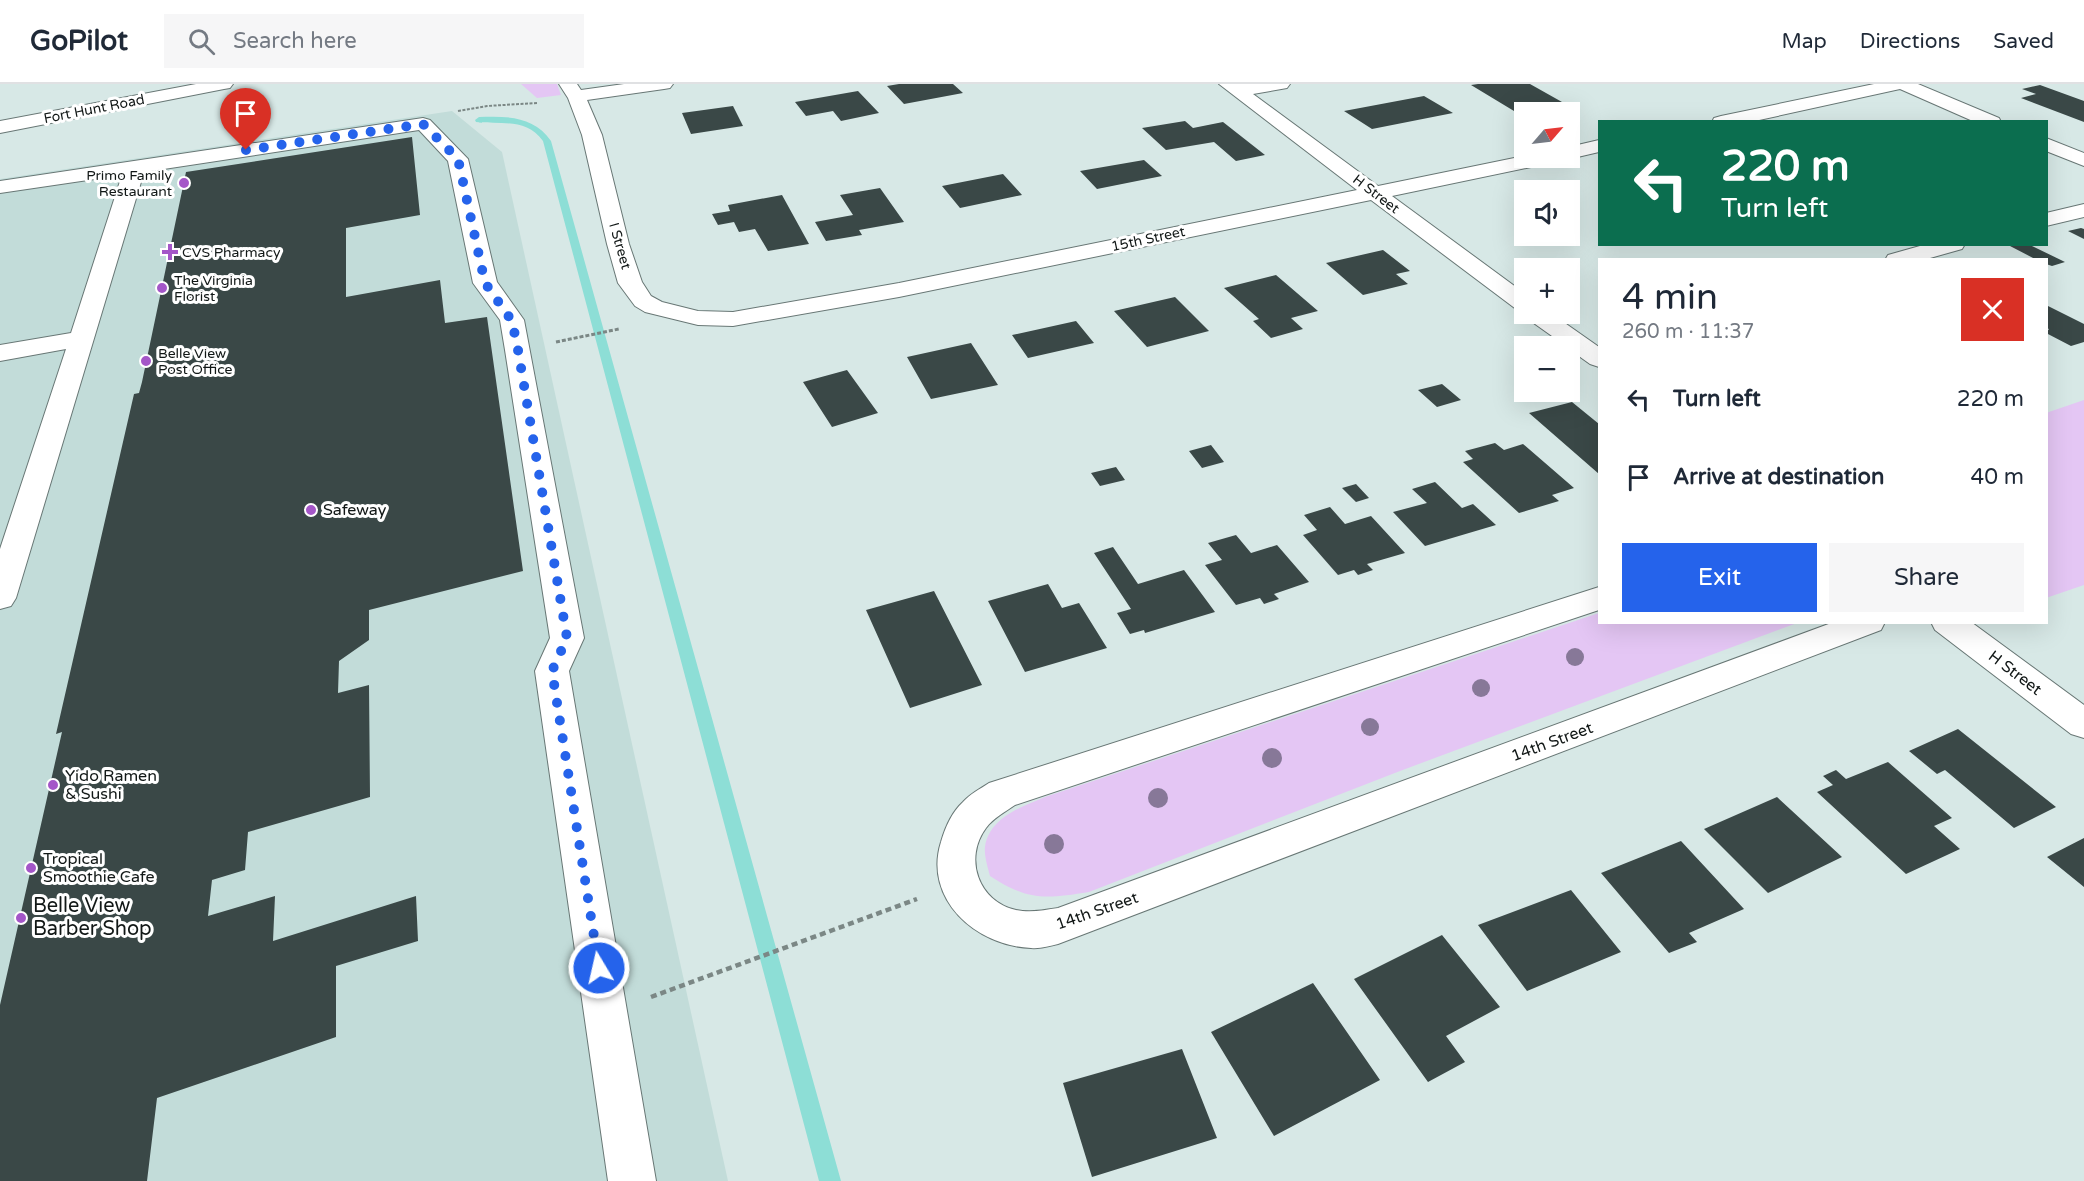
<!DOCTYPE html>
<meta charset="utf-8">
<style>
:root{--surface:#fff;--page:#f6f6f7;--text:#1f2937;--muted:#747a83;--line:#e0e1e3;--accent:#2563eb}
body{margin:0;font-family:"Varela Round",sans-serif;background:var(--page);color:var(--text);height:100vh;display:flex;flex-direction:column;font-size:22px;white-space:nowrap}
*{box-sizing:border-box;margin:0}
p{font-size:20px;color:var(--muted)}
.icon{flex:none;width:33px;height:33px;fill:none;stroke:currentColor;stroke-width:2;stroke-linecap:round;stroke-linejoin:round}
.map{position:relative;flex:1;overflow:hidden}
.sheet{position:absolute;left:1598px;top:174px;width:450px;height:366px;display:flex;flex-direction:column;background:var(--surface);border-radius:0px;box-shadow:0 6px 24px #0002}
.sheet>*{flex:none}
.top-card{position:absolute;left:1598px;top:36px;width:450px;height:126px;border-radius:0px;box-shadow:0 6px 24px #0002;background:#0b6e4f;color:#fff;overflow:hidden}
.needle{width:39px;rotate:62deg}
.controls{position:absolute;left:1514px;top:18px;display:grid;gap:12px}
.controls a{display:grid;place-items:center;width:66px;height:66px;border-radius:0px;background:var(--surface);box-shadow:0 6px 24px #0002;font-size:30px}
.pin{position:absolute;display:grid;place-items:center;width:51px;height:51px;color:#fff;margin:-62px -26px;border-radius:50% 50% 50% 0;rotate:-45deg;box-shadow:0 0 6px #0007}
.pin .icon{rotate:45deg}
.me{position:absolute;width:66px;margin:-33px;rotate:351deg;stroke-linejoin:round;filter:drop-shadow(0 0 4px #0008)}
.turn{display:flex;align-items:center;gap:21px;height:126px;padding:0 24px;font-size:27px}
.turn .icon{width:78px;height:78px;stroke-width:2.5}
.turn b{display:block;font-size:42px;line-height:51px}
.round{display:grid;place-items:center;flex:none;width:63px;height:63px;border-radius:0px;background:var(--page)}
.head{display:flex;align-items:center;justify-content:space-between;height:102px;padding:0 24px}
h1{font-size:36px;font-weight:600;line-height:45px}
.primary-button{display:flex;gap:12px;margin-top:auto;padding:12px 24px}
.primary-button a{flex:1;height:69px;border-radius:0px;background:var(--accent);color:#fff;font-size:24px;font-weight:600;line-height:69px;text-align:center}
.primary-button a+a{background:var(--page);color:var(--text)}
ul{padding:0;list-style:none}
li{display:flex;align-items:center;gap:18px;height:78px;padding:0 24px}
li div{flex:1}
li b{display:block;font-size:22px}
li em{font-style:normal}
header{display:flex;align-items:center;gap:36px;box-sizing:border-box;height:84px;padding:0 30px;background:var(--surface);border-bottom:2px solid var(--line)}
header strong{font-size:28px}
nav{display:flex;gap:33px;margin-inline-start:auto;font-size:21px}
.search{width:420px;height:54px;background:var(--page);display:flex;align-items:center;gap:15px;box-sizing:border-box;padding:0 21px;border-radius:0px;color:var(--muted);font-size:22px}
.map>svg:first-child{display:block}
.built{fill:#c2dcd9}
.green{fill:#e4c6f4}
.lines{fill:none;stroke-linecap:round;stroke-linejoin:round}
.stream{fill:#8dded6;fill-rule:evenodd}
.building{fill:#3a4847}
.minor-casing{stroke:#687775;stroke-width:2}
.major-casing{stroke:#687775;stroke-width:2}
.path-far2{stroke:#7b8785;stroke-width:2;stroke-dasharray:3 1.5;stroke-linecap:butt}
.path-far1{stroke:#7b8785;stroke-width:3;stroke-dasharray:4 2;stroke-linecap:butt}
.path{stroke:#7b8785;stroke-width:4.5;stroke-dasharray:6 4;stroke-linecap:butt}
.minor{fill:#fff;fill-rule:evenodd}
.major{fill:#fff;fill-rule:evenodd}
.tree{fill:#877898}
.route{stroke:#2563eb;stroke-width:10;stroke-dasharray:0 18}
.poi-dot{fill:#a456c8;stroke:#fff;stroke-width:2}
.labels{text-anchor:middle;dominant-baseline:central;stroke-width:6;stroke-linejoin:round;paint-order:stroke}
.far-street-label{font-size:14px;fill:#111716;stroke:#fff}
.far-poi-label{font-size:14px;fill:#111716;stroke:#fff;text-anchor:start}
.poi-label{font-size:16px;fill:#111716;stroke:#fff;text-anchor:start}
.street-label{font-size:16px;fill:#111716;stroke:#fff}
.near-poi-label{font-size:20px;fill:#111716;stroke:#fff;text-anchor:start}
</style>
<header>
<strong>GoPilot</strong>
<div class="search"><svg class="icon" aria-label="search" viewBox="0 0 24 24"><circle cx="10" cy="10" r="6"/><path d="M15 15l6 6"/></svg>Search here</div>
<nav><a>Map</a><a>Directions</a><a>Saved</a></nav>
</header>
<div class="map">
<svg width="2084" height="1097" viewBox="0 0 2084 1097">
<rect width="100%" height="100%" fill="#d7e8e6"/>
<path class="built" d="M452,27l50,41 226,1029h-728v-1002z"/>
<path class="green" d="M521,0h36l4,11 -24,3z
M2084,316v185l-38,13v-185z
M1599,529v9l198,1 -397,148 -311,121c-44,7 -61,9 -99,-16 -2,-8 -6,-20 -5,-29 4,-29 36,-40 60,-50z"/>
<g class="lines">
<path class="stream" d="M479,33c28,-1 55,-1 72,24l290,1040h-22l-276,-1040c-17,-24 -43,-16 -67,-19l-1,-2z"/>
</g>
<path class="building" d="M899,0h54l10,9 -59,11 -17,-18z
M1478,0h52l32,18 -48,9 -43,-26z
M2040,1l44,16v21l-63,-24 15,-4 -14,-5z
M858,7l21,22 -38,8 -8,-10 -27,5 -11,-14z
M1424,12l29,17 -81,16 -28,-18z
M733,22l10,20 -52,8 -9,-21z
M1185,37l8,7 30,-6 42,33 -29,6 -22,-19 -48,8 -24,-22z
M412,53l8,78 -74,13v69l94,-17 5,43 42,-6 36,254 -154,39v30l-30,21 -1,32 31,-8 1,112 -122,35 -3,38 -33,10 -4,36 67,-20 -2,45 143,-45 2,45 -82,25v71l-179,61 -10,83h-147v-176l62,-273 -6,2 78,-340 5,-1 3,-11 44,-210z
M1144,76l18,16 -65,13 -17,-18z
M1003,90l19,21 -62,13 -18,-22z
M880,104l24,34 -45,8 3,5 -36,6 -11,-19 38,-7 -13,-20z
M782,111l27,49 -41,7 -13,-22 -16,3 -5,-10 -16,3 -6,-11 18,-3 -2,-6z
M2081,144l3,1v10l-16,-8z
M2017,160h11l37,18 -13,4 -6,-2v-4h-9l-27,-14z
M1383,166l27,21 -14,3 12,10 -45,11 -37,-32z
M1276,191l42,36 -27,7 12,11 -32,9 -18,-17 6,-2 -35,-31z
M1175,213l34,34 -62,16 -33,-36z
M2046,221l38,19v18l-13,4 -25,-13 3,-4 -3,-1z
M1076,237l18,22 -66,15 -16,-23z
M971,259l27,42 -67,14 -24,-42z
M847,286l31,43 -46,14 -29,-45z
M1442,300l19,16 -24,7 -19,-17z
M1572,318l27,22v50l-70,-61z
M1495,359l9,7 19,-6 51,44 -22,7 7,6 -40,12 -56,-51 10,-3 -8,-8z
M1211,361l13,17 -22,6 -13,-17z
M1116,383l9,13 -25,6 -9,-13z
M1435,398l27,26 11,-4 23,21 -71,21 -32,-34 34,-9 -15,-14z
M1356,400l13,14 -13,4 -14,-14z
M1330,423l15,17 26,-8 34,37 -38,11 6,6 -15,5 -4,-5 -16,5 -35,-40 14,-5 -13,-15z
M1236,451l15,18 26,-8 32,37 -35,12 5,5 -15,5 -4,-6 -24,7 -31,-40 17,-5 -14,-17z
M1113,463l25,37 46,-14 31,42 -70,21 -1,-3 -14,4 -13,-21 14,-4 -37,-56z
M1048,500l14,24 17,-5 28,45 -82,24 -37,-71z
M934,507l48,94 -72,23 -44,-98z
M1958,645l98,78 -42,21 -69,-58 -8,4 -28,-23z
M1888,678l64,56 -18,8 26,23 -54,25 -89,-82 16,-7 -10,-9 13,-6 10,9z
M1777,713l65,60 -74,36 -64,-64z
M2084,754v49l-37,-30z
M1681,757l63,68 -55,24 8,9 -28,11 -68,-80z
M1571,806l50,62 -94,39 -49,-66z
M1442,851l58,72 -54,29 19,26 -37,20 -74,-103z
M1313,899l67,97 -106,56 -63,-104z
M1182,965l35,89 -125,39 -29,-94z"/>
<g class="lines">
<defs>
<path id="minor" d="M559,0h18l4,6 43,-6h49l-3,4 -6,1 -77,11 15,35 27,109 13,38 9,14 11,6 36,9 35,1 166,-29 458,-93 -138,-106h71l-3,4 -34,6 125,92 146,-30 31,2 -3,4 -7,2 -153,32 132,97v18l-8,-2 -145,-109 -472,97 -166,29 -35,-1 -53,-13 -10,-6 -17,-23 -11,-39 -25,-109 -14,-37z
M1874,0h44l81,34 2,4h-26l-75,-33 -150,33h-38l2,-4 7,-2z
M423,34l7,2 38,39 29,123 27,38 60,318 -15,33 87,510h-48l-73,-510 15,-33 -45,-288 -5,-30 -27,-37 -25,-122 -29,-31 -275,42 -128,426 -5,8 -11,3v-60l66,-200 -66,12v-16l71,-12 51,-158 -122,18v-12z
M2046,54l38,15v13l-38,-15z
M1599,56v12l-30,7 -6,-1h6v-11z
M2084,120v13l-38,9v-13z
M1927,160h38l-3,5 -39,11h-38l3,-5z
M1525,230h27l47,33v20l-9,-3 -21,-15v-3h-3l-38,-27z
M1599,503v23l-584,195c-10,7 -22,13 -29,23 -23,31 -7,74 30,82 15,3 28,0 42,-2l776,-286h51l-4,8 -823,314c-9,2 -18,5 -27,4 -55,-2 -108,-49 -90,-106 4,-14 11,-30 22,-40 7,-8 17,-13 26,-19z
M1931,538h40l113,83v33l-13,-4 -136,-104z"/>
<path id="major" d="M196,0h37l-3,4 -6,1 -224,44v-12z"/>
</defs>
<use href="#minor" class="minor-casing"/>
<use href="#major" class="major-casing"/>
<path class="path-far2" d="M458,27l29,-5 50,-3"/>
<path class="path-far1" d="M556,258l63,-13"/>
<path class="path" d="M651,913l266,-98"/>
<use href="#minor" class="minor"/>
<use href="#major" class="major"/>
</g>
<g class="tree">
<circle cx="1575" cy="573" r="9"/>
<circle cx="1481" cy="604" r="9"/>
<circle cx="1370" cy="643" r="9"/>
<circle cx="1272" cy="674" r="10"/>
<circle cx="1158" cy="714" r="10"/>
<circle cx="1054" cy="760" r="10"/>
</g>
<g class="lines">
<path class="route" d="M246,66l177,-26 35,35 27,124 27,38 6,29 49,288 -15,33 47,297"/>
</g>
<g class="poi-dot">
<circle cx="184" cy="99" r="6"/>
<path d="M167 159h6v6h6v6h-6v6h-6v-6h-6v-6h6z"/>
<circle cx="162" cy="204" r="6"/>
<circle cx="146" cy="277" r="6"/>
<circle cx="311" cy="426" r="6"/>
<circle cx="53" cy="701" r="6"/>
<circle cx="31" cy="784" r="6"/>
<circle cx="21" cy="834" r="6"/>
</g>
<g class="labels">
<g class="far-street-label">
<text transform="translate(94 25) rotate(-11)">Fort Hunt Road</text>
<text transform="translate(1376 110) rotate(37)">H Street</text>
<text transform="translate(1148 155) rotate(-12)">15th Street</text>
<text transform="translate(620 162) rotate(74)">I Street</text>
</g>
<g class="far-poi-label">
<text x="172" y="91" text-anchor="end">Primo Family<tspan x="172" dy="16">Restaurant</tspan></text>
<text x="182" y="168">CVS Pharmacy</text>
<text x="174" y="196">The Virginia<tspan x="174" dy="16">Florist</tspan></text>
<text x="158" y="269">Belle View<tspan x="158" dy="16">Post Office</tspan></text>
</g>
<g class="poi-label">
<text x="323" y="426">Safeway</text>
<text x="65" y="692">Yido Ramen<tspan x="65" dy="18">&amp; Sushi</tspan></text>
<text x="43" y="775">Tropical<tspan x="43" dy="18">Smoothie Cafe</tspan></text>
</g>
<g class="street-label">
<text transform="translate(2015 589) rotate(37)">H Street</text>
<text transform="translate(1552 658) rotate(-20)">14th Street</text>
<text transform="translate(1097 827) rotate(-19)">14th Street</text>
</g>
<g class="near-poi-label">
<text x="33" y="822">Belle View<tspan x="33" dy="23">Barber Shop</tspan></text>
</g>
</g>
</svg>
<div class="controls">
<a><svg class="needle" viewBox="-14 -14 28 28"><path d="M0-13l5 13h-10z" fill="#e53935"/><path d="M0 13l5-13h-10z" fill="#747a83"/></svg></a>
<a><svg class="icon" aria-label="sound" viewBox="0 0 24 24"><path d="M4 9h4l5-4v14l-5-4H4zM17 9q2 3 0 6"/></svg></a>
<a>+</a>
<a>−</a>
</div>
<div class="pin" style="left:246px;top:66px;background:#d93025"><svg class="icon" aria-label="arrive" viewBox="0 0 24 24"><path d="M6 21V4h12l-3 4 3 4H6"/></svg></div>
<svg class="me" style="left:599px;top:884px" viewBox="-20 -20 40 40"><circle r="17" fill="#2563eb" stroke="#fff" stroke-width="3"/><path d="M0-11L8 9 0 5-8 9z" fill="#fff"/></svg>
<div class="top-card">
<div class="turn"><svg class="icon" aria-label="left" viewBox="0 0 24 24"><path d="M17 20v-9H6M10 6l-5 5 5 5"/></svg><div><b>220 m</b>Turn left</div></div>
</div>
<section class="sheet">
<div class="head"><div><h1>4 min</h1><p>260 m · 11:37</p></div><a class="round" style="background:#d93025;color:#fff"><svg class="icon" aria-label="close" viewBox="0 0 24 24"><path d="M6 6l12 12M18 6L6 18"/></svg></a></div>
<ul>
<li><svg class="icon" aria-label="left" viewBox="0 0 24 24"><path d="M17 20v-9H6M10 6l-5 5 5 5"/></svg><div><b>Turn left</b></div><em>220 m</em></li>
<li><svg class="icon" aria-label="arrive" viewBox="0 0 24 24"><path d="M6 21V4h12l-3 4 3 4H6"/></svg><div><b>Arrive at destination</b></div><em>40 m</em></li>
</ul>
<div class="primary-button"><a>Exit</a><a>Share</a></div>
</section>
</div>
